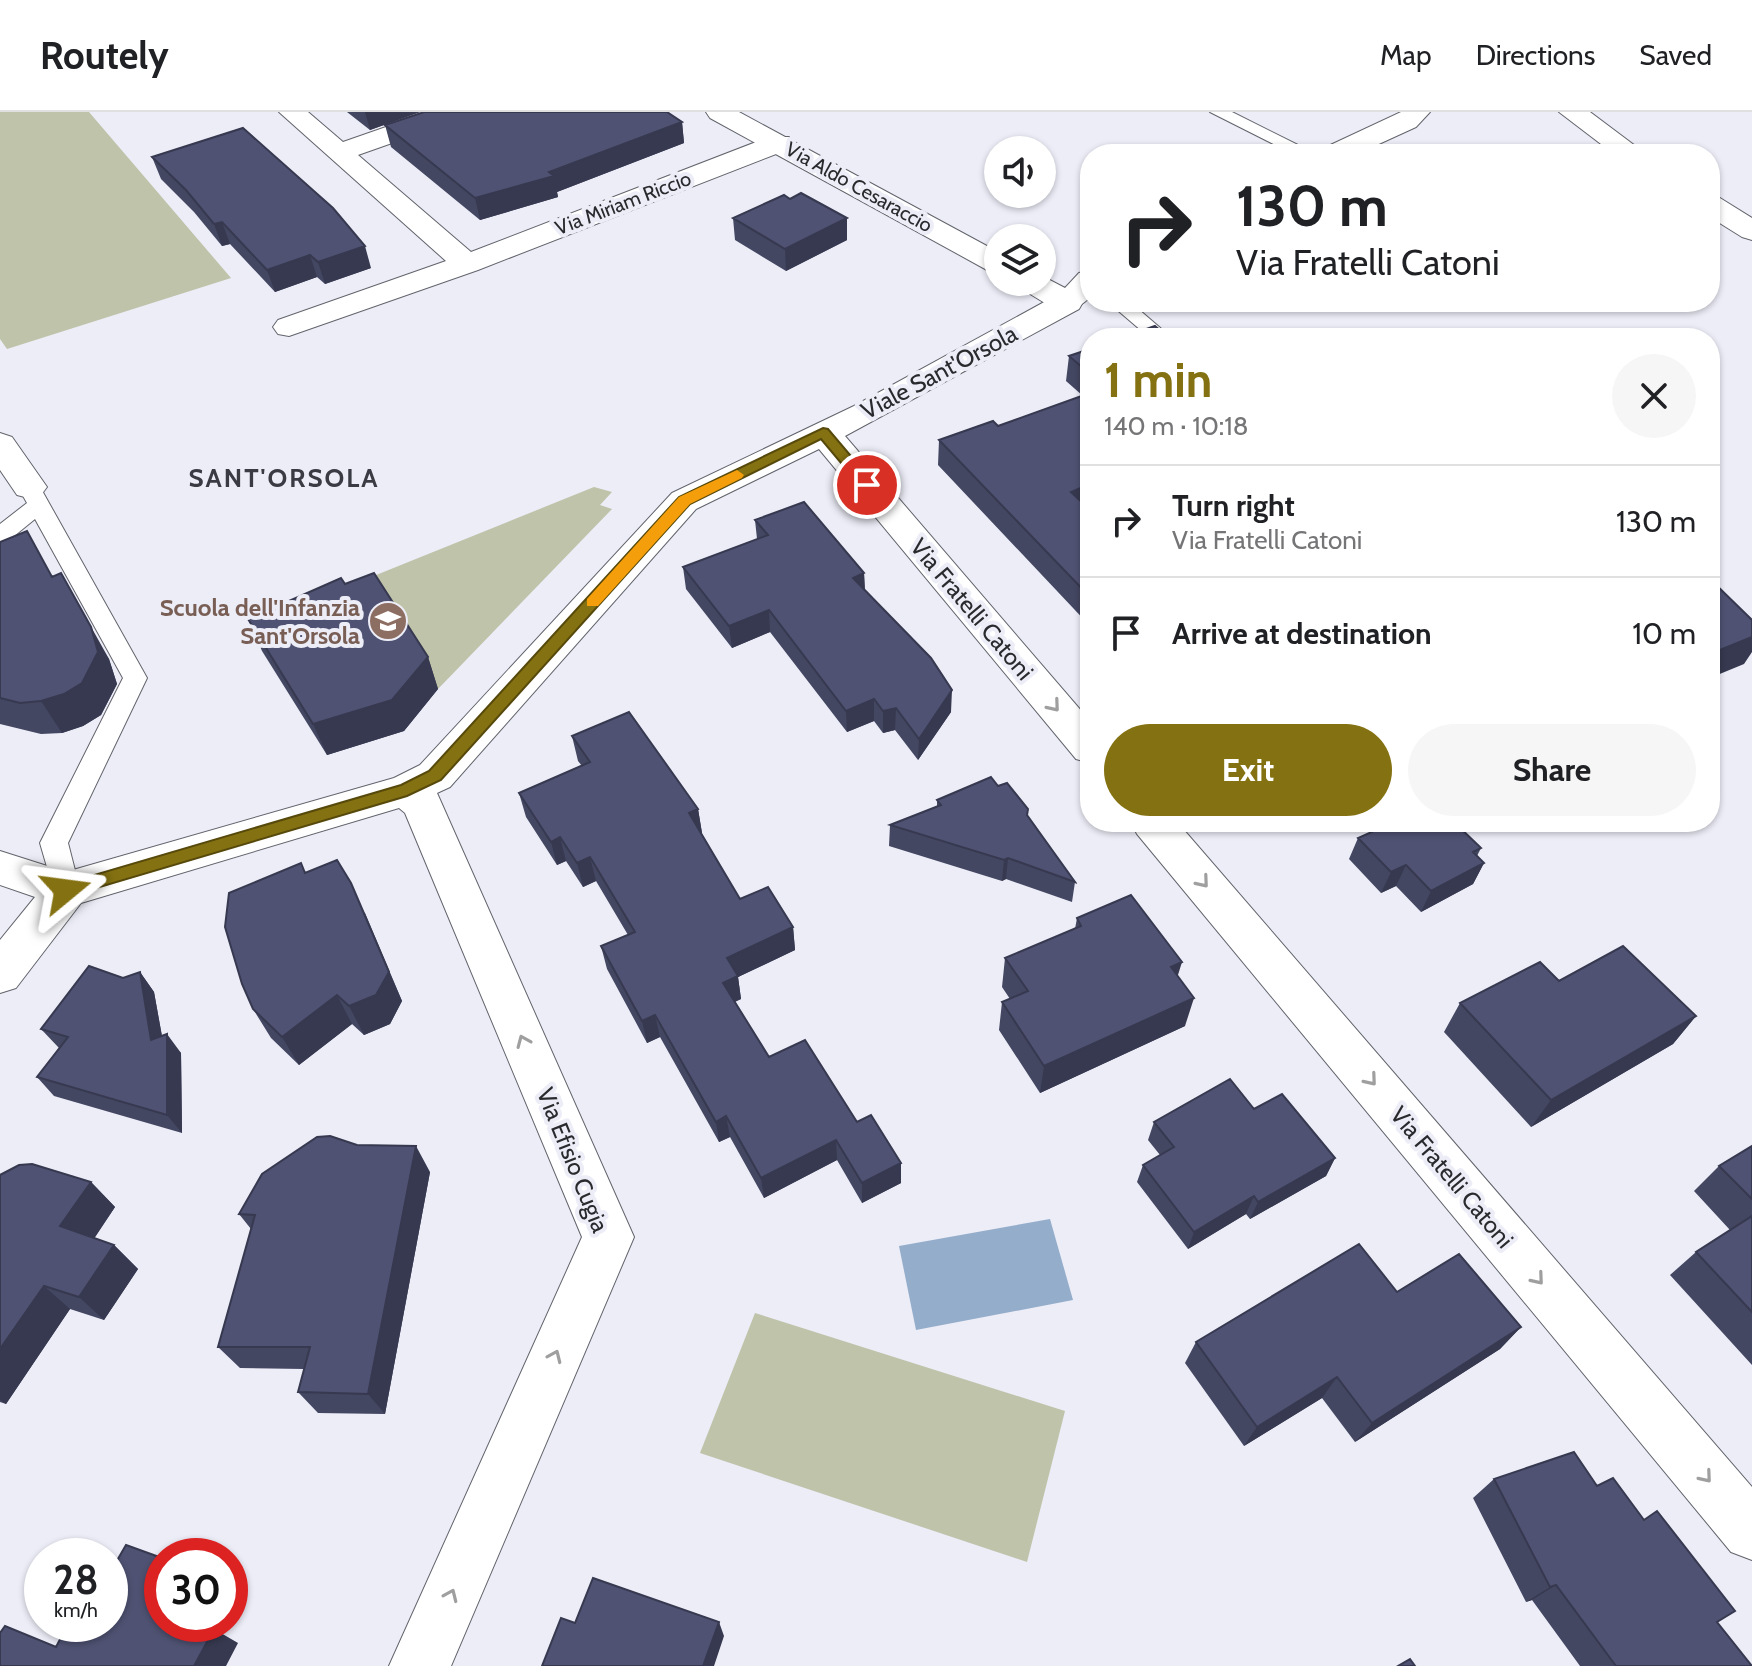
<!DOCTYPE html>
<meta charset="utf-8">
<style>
:root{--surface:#fff;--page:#f6f6f6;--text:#202124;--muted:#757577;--line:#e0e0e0;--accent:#847111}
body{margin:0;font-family:Cabin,sans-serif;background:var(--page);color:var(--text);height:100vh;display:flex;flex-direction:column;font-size:30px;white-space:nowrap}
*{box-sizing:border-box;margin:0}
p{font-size:26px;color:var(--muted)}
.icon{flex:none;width:44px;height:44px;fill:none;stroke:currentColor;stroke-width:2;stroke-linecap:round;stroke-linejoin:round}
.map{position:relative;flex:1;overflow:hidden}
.drawer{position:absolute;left:1080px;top:216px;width:640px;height:504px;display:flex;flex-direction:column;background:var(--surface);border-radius:32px;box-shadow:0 2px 6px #0004}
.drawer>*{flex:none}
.top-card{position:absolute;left:1080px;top:32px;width:640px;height:168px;border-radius:32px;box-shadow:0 2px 6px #0004;background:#fff;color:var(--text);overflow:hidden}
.buttons{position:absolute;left:984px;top:24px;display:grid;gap:16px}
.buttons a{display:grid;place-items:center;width:72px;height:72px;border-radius:50%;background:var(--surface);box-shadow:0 2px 6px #0004;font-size:40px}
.speed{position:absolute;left:24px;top:1426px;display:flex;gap:16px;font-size:40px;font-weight:700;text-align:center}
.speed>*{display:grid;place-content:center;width:104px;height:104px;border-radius:50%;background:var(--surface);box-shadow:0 2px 6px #0004;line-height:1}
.speed small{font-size:20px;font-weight:400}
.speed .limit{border:12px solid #d22;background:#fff;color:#111}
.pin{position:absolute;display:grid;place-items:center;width:68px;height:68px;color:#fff;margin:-34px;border:4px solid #fff;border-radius:50%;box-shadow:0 2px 8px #0007}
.me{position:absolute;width:88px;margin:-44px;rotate:74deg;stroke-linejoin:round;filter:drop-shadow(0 0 6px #0008)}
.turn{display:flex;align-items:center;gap:28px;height:168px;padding:0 24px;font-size:36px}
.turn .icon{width:104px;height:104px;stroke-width:2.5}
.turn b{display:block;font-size:56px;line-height:68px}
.round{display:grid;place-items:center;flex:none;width:84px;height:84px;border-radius:42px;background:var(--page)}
.headline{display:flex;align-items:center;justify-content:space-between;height:136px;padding:0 24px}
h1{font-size:48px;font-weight:700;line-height:60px;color:var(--accent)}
.action{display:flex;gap:16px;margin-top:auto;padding:16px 24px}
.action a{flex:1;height:92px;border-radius:48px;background:var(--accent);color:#fff;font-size:32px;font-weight:700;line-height:92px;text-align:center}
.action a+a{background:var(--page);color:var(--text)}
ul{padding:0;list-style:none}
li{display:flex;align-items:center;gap:24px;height:112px;padding:0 24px;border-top:2px solid var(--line)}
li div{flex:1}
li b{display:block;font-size:30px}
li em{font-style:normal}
header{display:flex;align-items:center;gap:48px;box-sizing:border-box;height:112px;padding:0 40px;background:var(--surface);border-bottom:2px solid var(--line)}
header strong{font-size:38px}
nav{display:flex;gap:44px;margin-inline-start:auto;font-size:28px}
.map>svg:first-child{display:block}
.green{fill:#bec3a9}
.water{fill:#94adcb}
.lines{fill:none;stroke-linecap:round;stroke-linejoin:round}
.lane-casing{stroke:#62646c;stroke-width:2}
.street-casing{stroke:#62646c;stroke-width:2}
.secondary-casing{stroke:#62646c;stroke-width:2}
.lane{fill:#fff;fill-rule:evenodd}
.street{fill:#fff;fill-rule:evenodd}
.secondary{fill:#fff;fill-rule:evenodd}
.wall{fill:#444762}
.shaded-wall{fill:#373950}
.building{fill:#4f5272;stroke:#373950;stroke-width:2}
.oneway{stroke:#9f9fa0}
.route{fill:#847111;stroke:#56490b;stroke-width:2}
.slow{fill:#f59e0b}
.labels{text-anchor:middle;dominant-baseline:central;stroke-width:8;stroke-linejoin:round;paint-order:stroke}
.far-street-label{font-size:20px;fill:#292a2d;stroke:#ecedf7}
.street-label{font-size:24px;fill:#292a2d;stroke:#ecedf7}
.education-label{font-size:24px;font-weight:bold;fill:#785e54;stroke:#ecedf7;text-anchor:end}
.far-district-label{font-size:26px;font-weight:bold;letter-spacing:2px;fill:#3a3b43;stroke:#ecedf7}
</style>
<header>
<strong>Routely</strong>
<nav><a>Map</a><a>Directions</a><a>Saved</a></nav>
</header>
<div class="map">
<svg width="1752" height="1554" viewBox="0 0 1752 1554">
<rect width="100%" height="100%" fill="#ecedf7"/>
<path class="green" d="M0,0h89l142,166 -224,71 -7,-10z
M594,375l18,5 -12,13 12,4 -174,180 -104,-97z
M755,1201l310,98 -38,151 -327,-109z"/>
<path class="water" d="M1050,1107l23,81 -157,30 -17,-84z"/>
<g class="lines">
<defs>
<path id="lane" d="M1210,0h22l84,42h-23z
M1108,190h22l42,36h-22z
M29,368l8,2 3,5 107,191 -79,165 12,47 -4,8 -10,3 -10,-3 -16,-55 83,-165 -88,-159 -27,22 -8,3v-20l27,-21 -9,-16 3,-5z"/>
<path id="street" d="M279,0h29l35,30 86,-30h38l-4,6 -105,37 113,97 298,-115h20l4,6 -4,6 -311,121 -189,66 -11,-2 -5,-7 5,-7 168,-59z
M1559,0h31l56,42h-32z
M1710,83l10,3 32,20v22l-10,-3 -32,-20z
M1068,181l11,2 4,7 -4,7 -234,127 245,285v42l-14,-4 -257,-310 -123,60 -246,278 -13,6 197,444 -183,429h-62l193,-429 -177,-424 -6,-5 -318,95 -65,85 -16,5v-53l35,-43 -35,-12v-34l66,21 328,-94 26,-13 252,-272 182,-87 203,-111z
M0,321l12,4 35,50 -6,8 -12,3 -12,-3 -17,-25z
M1131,710h46l575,665v73l-21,-8 -594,-718z"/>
<path id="secondary" d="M706,0h33l259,140v21l-11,-3 -277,-152z
M1401,0h29l-14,15 -59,27h-37l4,-6z
M1090,158v27c-25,26 -43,6 -70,-9l-4,-6h26v-6l23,12 14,-15z"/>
</defs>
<use href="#lane" class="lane-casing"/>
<use href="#street" class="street-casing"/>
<use href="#secondary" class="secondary-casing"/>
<use href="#lane" class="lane"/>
<use href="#street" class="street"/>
<use href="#secondary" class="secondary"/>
</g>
<path class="wall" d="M347,0h73l-50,18z
M682,10l2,21 -127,49 1,5 -78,23 -89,-73 -6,-22z
M152,45l219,111 -46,16 -8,-7 -42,15 -45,-48 -8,2 -28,-34 -33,-33z
M733,106l114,22 -61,31 -51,-31z
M1090,237v159l-1,1 1,1v116l-152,-161 1,-25 59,-14 85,-30 -17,-15 3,-25z
M755,408l109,53 1,17 86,122 -33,48 -23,-30 -12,3 -9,-12 -27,11 -77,-100 -38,16 -46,-59 -3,-22 74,-28z
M0,430l53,34 56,83 8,25 -16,31 -18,11 -21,7 -21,1 -41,-10z
M345,472l83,73 10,32 -34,42 -77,24 -65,-104 -14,-32z
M572,624l126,73 4,24 -1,1 39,65 53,28 2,23 -57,27 3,22 -6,3 34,55 88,65 44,41v20l-39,20 -25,-43 -73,38 -34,-61 -11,5 -59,-105 -13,6 -40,-74 -6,-23 27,-11 -32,-54 -13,6 -17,-26 -9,4 -31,-48 -7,-24 63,-27 -4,-5z
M937,688l90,16 48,66 -3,20 -66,-23 -4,2 -113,-35 1,-21 47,-19z
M1358,726l123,10 -4,8 7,7 -11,21 -52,28 -25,-26 -15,7 -32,-34z
M305,761l60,40 37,88 -12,23 -26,11 -12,-11 -53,41 -28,-27 -18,-29z
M1077,806l101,58 7,50 -145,67 -41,-63 3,-28 8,-3 -8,-12 3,-29 70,-29z
M140,860l14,20 8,44 19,17 1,80 -128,-37 -17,-19 22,-29 -18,-19 82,-51z
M1559,869l137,35 -23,28 -142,83 -87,-95 16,-29z
M1254,997l81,49 -9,18 -76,43 -4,-5 -58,35 -51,-67 6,-17 17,-10 -12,-15 6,-18z
M1752,1034v219l-82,-90 26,-23 34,-22 -36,-39 25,-25z
M430,1060l-45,242 -67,-1 -20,-21 6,-23 -64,-1 -22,-21 33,-118 -12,-15z
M0,1063l91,7 24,25 -21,31 20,7 24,24 -34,51 -34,-11 -64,95 -6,-2z
M1397,1180l124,35 -21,22 -145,93 -33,-44 -78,48 -59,-83 11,-21z
M1494,1367l103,7 120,136 35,44h-172l-48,-66 -6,2 -53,-104z"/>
<path class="shaded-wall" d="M365,0h55l-50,18z
M682,10l2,21 -127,49 1,5 -78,23 -5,-22 74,-26z
M847,106v22l-61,31 -1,-22z
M222,110l8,22 -8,2 -8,-22z
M365,134l6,22 -46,16 -7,-22z
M310,143l7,22 -42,15 -8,-22z
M1090,372v24l-22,9 3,-25z
M61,461l48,86 8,25 -16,31 -18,11 -21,7 -21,-32z
M864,461l1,23 -12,-18z
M769,498l1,22 -38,16 -3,-22z
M1752,525v15l-8,12 -34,14v-24z
M428,545l10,32 -34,42 -77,24 -14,-31z
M952,578l-1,22 -33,48 1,-21z
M874,587v22l-27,11 -1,-21z
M896,596l-1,22 -12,3v-22z
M698,697l4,24 -10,4 -3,-24z
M560,725l6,24 -9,4 -6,-23z
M590,745l6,24 -13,6 -6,-24z
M1008,746l-2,21 -4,2 2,-21z
M1484,751l-11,21 -52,28 10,-21z
M1406,753l-10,21 -15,7 10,-21z
M351,771l51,118 -12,23 -26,11 -15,-29z
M793,815l2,23 -57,27 3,22 -15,6 -3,-22 4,-25z
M1182,850l-9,29 -2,-24z
M140,860l14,20 12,67 -15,-19z
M337,883l15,29 -53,41 -17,-28z
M1194,886l-9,28 -145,67 4,-27z
M655,903l5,22 -13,6 -5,-22z
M1696,904l-23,28 -142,83 20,-27z
M167,922l14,19 1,80 -15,-18z
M726,1004l4,21 -11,5 -3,-20z
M836,1028l1,20 -73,38 -3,-20z
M416,1034l14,26 -45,242 -17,-20z
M1335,1046l-9,18 -76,43 8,-17z
M901,1051v20l-39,20v-20z
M91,1070l24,25 -29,44 -26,-25z
M1254,1084l-8,18 -58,35 6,-17z
M114,1133l24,24 -34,51 -25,-23z
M44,1174l26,23 -64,95 -6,-4v-51z
M1521,1215l-21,22 -145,93 17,-19z
M1337,1265l-15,21 -78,48 13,-19z
M1556,1473l-24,15 -6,2 24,-15z
M719,1510l5,14 -10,30h-11z
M214,1517l24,14 -12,23h-32z"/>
<path class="building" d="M424,0h243l15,10 -133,50 5,4 -79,22 -90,-73z
M243,16l90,80 32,38 -47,16 -8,-7 -43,15 -45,-48 -8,2 -28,-34 -34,-33z
M801,81l46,25 -62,31 -52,-31 51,-23 6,4z
M1155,214l14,12h-48z
M1090,237v25l-21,-18z
M1090,281v91l-19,8 19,18v87l-151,-157 54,-19 5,5z
M804,390l60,71 -11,5 78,80 21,32 -33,49 -23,-31 -13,3 -9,-12 -28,12 -77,-101 -40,16 -46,-59 85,-32 -13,-15z
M27,419l25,46 9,-4 30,54 7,25 -16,31 -18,11 -23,7 -21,2 -20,-5v-156z
M374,461l54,84 -36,43 -79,24 -65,-105 93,-41 4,6z
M1710,467l42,41v17l-42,17z
M629,600l69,97 -9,4 51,86 28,-12 25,40 -66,31 11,18 -15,7 46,74 36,-17 52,82 14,-7 30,48 -39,20 -26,-43 -75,38 -35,-62 -10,6 -61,-107 -13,6 -41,-75 34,-14 -45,-75 -13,6 -17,-26 -9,5 -32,-49 71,-31 -18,-26z
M991,665l7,9 9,-3 21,26 -1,6 48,67 -67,-24 -4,2 -114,-35 51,-20 -4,-5z
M1394,710h60l27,26 -8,4 11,11 -53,28 -25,-26 -15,7 -33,-34z
M337,748l14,23 38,89 -13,23 -27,11 -12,-11 -55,42 -29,-28 -11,-25 -17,-57 4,-34 72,-30 4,10z
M1131,783l51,67 -11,5 23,31 -150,68 -42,-64 26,-11 -23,-33 76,-32 -4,-8z
M1623,834l73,70 -145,84 -91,-97 80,-41 19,19z
M89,854l34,12 17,-6 11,68 16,-6v81l-130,-38 31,-40 -27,-8z
M1230,967l24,30 28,-15 53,64 -77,44 -4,-6 -60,36 -51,-67 31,-18 -20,-25z
M330,1024l27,9 59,1 -48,248 -70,-2 12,-45h-92l37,-132 -16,-1 23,-40 55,-37z
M1752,1034v53l-33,-33z
M32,1052l59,18 -31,44 54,19 -35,52 -35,-11 -44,63v-174l19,-10z
M1752,1104v96l-56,-60z
M1359,1132l38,48 62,-38 62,73 -149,96 -35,-46 -80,50 -61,-85z
M1574,1340l23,34 16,-8 31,42 13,-9 78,100 -18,11 35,44h-136l-60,-81 -6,2 -56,-108z
M126,1433l36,13v66h37l15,5 -20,37h-194v-33l5,-7 51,21 12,-23h42v-56l5,-4z
M593,1466l126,44 -16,44h-161l19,-48 14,5z
M1410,1547l5,7h-17z"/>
<defs><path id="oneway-chevron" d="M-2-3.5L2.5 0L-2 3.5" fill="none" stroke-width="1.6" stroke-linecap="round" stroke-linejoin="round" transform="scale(2)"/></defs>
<g class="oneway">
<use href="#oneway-chevron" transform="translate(1054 594) rotate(50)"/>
<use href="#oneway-chevron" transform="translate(1203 770) rotate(50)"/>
<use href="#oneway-chevron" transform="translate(523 929) rotate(-113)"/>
<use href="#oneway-chevron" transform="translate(1371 968) rotate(50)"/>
<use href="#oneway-chevron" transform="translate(1538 1167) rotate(50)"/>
<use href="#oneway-chevron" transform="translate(555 1244) rotate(-66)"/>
<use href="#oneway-chevron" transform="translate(1706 1365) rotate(50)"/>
<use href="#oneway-chevron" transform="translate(451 1483) rotate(-66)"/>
</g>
<path class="route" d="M823,316l5,1 45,53v6h-11l-41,-49 -131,65 -249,276 -34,16 -341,101 -6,-2 -3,-5 3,-5 341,-100 28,-14 250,-274z"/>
<path class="slow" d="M737,358l7,5 -2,3 -52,26 -92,102h-11v-7l92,-102z"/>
<defs>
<symbol id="school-disc" viewBox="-11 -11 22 22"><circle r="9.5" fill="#8d6e63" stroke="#ecedf7"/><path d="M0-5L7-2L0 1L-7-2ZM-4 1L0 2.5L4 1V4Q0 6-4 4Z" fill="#fff"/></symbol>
</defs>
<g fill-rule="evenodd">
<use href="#school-disc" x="366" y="487" width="44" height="44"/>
</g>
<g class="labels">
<g class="far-street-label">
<text transform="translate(859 75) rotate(29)">Via Aldo Cesaraccio</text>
<text transform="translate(623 91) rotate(-21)">Via Miriam Riccio</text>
</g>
<g class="street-label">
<text transform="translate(939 260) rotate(-28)">Viale Sant'Orsola</text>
<text transform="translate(972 497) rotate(50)">Via Fratelli Catoni</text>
<text transform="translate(573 1048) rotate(68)">Via Efisio Cugia</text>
<text transform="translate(1452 1065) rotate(50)">Via Fratelli Catoni</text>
</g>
<g class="education-label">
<text x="360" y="495">Scuola dell'Infanzia<tspan x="360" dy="28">Sant'Orsola</tspan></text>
</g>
<g class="far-district-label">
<text x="284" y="366">SANT'ORSOLA</text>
</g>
</g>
</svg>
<div class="buttons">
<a><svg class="icon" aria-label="sound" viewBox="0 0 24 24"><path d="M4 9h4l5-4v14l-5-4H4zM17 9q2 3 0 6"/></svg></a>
<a><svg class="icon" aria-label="layers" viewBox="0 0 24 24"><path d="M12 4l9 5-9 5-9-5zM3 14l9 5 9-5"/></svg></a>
</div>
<div class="speed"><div>28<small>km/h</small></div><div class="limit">30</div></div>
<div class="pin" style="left:867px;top:373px;background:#d93025"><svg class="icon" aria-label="arrive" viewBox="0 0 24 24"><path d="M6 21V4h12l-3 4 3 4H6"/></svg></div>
<svg class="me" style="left:66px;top:778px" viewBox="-20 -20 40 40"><path d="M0-17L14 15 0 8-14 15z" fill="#847111" stroke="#fff" stroke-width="4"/></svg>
<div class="top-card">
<div class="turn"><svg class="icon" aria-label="right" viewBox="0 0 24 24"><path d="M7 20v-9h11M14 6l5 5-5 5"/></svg><div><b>130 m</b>Via Fratelli Catoni</div></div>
</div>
<section class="drawer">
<div class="headline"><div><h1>1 min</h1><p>140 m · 10:18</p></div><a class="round"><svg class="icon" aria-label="close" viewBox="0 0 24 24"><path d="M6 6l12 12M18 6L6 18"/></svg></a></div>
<ul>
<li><svg class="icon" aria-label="right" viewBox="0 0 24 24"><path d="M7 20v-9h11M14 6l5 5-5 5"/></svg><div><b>Turn right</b><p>Via Fratelli Catoni</p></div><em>130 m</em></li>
<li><svg class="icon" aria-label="arrive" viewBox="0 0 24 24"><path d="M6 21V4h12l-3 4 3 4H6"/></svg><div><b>Arrive at destination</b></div><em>10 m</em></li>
</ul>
<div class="action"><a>Exit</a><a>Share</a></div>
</section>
</div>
